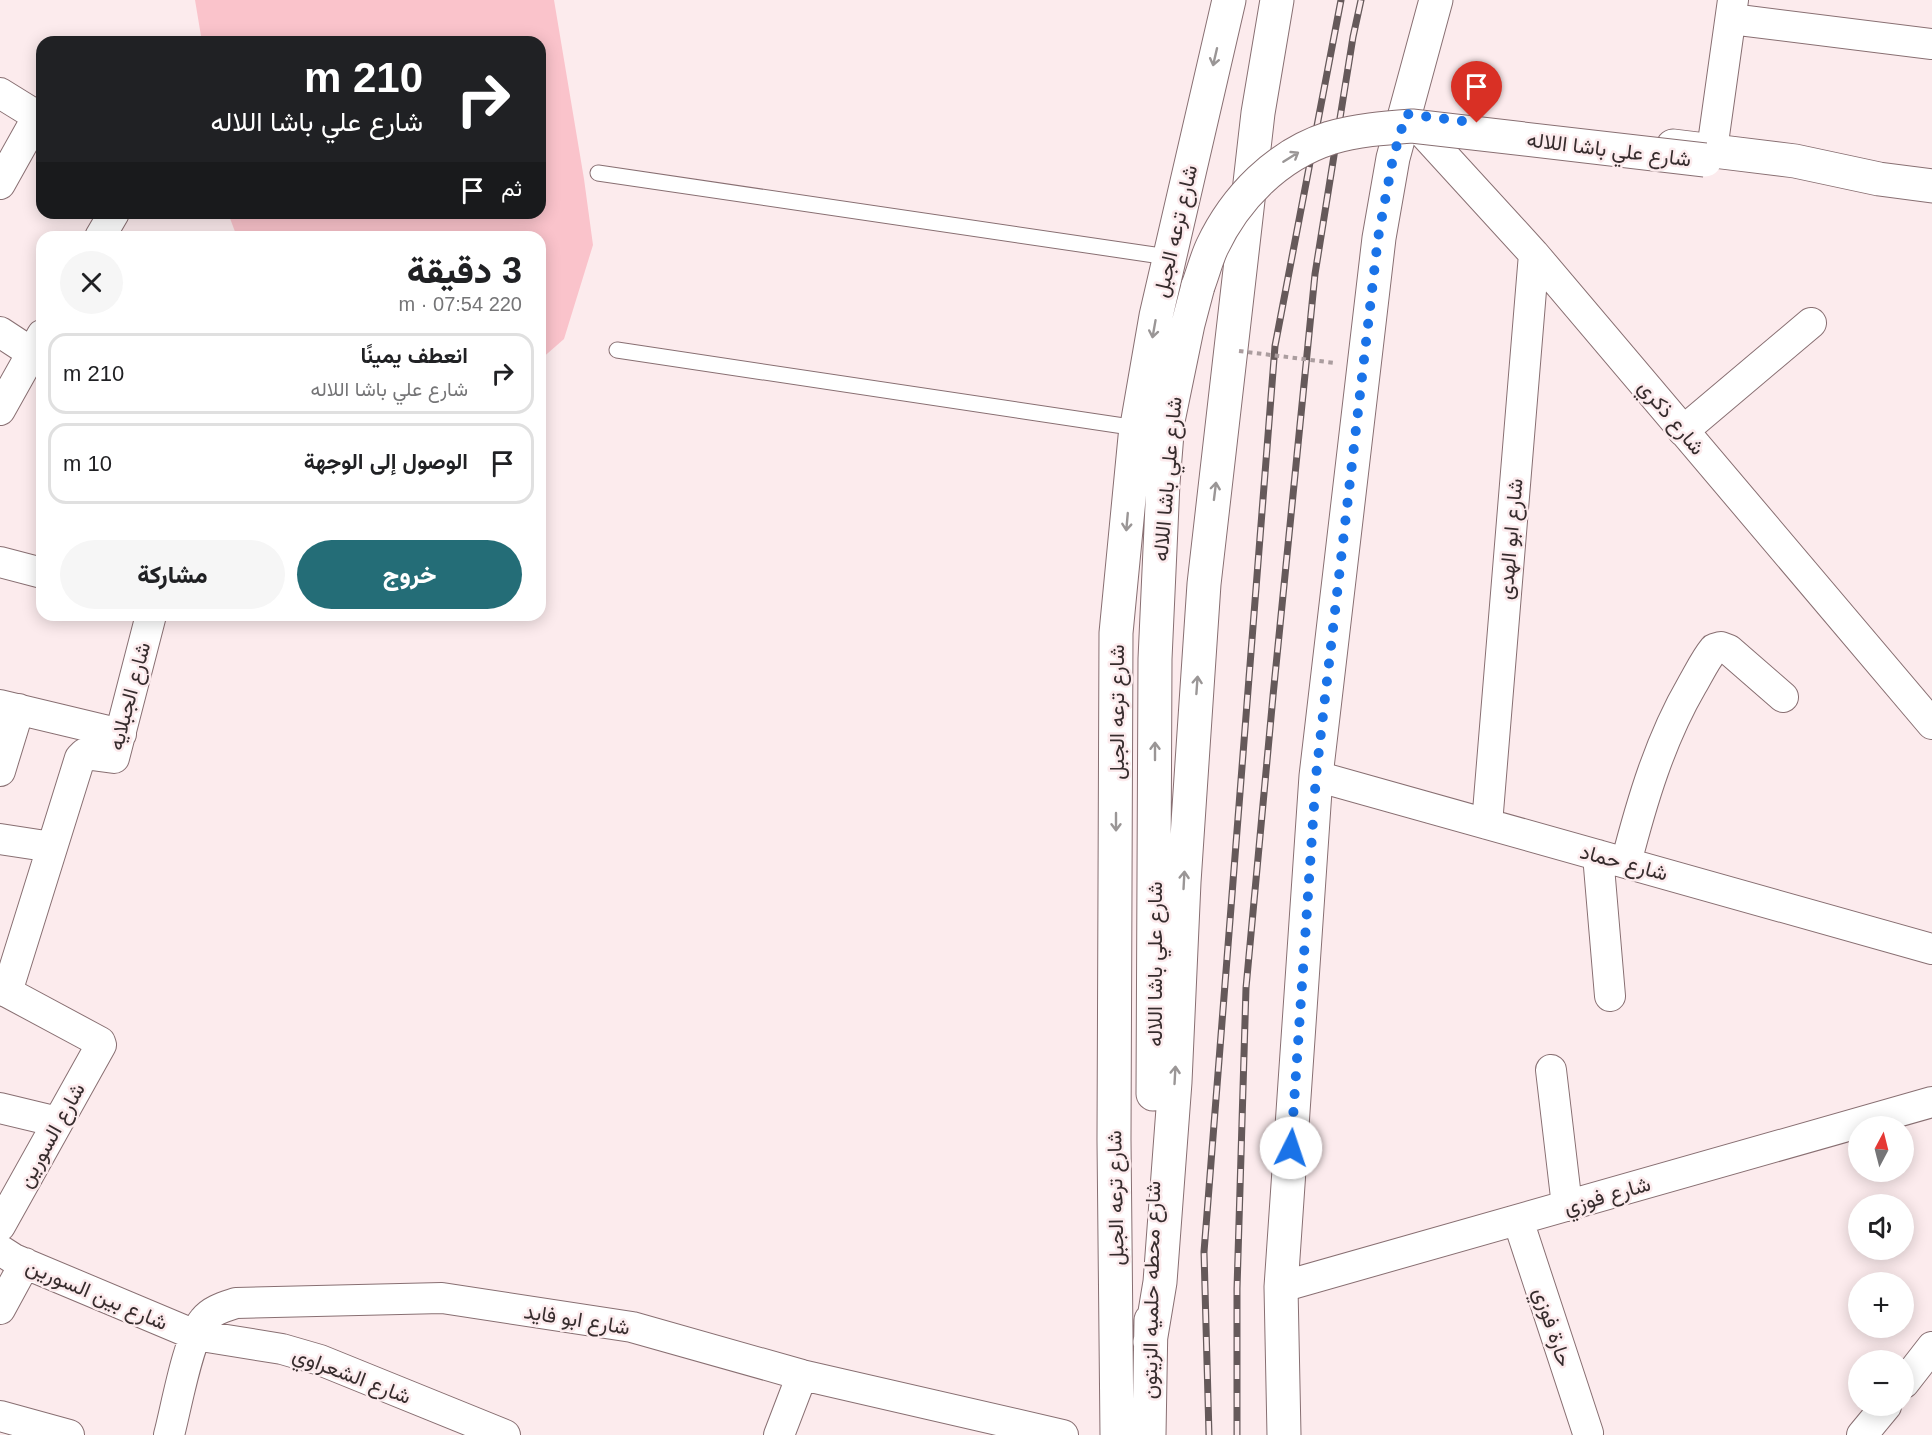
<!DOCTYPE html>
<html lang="ar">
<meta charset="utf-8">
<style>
:root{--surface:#fff;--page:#f6f6f6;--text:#202124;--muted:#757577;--line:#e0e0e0;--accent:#246d77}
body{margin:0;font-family:Arial,Vazirmatn,sans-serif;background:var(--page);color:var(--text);direction:rtl;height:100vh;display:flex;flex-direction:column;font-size:22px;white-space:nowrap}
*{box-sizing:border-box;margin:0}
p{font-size:20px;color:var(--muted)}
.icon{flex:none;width:33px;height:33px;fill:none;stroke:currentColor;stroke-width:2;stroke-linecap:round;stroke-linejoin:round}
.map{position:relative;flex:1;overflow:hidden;direction:ltr}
.drawer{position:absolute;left:36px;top:231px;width:510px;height:390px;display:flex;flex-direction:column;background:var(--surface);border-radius:18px;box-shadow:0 3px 15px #0003;direction:rtl}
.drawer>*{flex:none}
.top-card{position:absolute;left:36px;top:36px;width:510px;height:183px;border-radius:18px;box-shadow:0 3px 15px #0003;direction:rtl;background:#202124;color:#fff;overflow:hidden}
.needle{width:39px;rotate:7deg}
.fabs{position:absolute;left:1848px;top:1116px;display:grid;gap:12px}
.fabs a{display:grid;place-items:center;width:66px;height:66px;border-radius:50%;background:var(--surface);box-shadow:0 3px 15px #0003;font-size:30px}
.pin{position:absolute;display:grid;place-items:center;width:51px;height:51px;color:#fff;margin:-62px -26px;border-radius:50% 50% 50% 0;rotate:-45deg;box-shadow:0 0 6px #0007}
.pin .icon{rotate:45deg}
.me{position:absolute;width:66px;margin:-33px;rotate:4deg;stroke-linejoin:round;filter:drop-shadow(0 0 4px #0008)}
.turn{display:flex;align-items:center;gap:21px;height:126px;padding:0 24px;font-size:27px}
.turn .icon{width:78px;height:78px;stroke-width:2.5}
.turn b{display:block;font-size:42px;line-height:51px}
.then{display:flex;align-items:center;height:57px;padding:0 24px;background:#0003;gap:12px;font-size:22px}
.round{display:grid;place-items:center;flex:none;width:63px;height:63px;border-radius:32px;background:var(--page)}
.summary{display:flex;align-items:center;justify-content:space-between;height:102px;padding:0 24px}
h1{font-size:36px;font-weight:800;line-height:45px}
.button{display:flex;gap:12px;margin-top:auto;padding:12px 24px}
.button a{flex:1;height:69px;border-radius:36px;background:var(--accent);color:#fff;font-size:24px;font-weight:800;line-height:69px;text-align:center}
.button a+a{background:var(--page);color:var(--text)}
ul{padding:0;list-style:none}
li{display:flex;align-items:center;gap:18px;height:81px;margin:0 12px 9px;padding:0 12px;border:3px solid var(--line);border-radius:18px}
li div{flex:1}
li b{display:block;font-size:22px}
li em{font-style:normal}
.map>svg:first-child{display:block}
.green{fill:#fac3cb}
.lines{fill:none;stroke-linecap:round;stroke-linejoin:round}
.service-casing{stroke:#886f72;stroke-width:17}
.minor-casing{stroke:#886f72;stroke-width:32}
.tertiary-casing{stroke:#886f72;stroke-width:35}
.service{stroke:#fff;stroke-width:15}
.minor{stroke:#fff;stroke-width:30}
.tertiary{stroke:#fff;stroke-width:33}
.rail-casing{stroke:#65595a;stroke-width:7}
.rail{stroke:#fcebed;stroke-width:4.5;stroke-dasharray:14;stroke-linecap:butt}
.tertiary-bridge-casing{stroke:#886f72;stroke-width:35;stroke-linecap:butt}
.path-bridge{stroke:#ab9d9f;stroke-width:4;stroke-dasharray:4.5 4.5;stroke-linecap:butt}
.tertiary-bridge{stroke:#fff;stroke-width:33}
.oneway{stroke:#9a9696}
.route{stroke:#1a73e8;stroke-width:10;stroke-dasharray:0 18}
.labels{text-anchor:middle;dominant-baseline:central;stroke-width:5;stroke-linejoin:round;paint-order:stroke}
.street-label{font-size:21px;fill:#362c2d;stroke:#fcebed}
</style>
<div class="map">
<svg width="1932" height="1435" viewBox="0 0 1932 1435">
<rect width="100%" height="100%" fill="#fcebed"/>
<path class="green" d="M195,0h359l30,179 9,66 -29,94 -24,21v-123h-303l-9,-24h312v-171h-338z"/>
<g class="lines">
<defs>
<path id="service" d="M598,173l570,84
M617,350l520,78"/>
<path id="minor" d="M1731,19l201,25
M0,93l42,26
M1406,114l128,140 398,470
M1712,150l21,-150
M0,184l38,-68
M100,237l14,-24
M0,332l32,21
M0,410l42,-75
M1683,431l128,-108
M0,562l42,11
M0,705l121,29
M0,771l19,-62
M1316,776l616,173
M1487,824l47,-570
M0,839l52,8
M1598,855l12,141
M1626,863c16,-62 34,-123 66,-178 7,-12 13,-25 22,-36l7,-2 8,3 54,47
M0,990l7,2 93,50 1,3 -101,181
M7,992l73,-234 4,-4 30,4 37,-143
M1551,1070l16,136
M0,1108l58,14
M1518,1220l70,213
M0,1250l14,9 181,76 87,14 38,11 185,75
M1281,1287l651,-185
M0,1309l25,-46
M1904,1383l28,-36
M0,1416l69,19
M169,1435c7,-26 19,-96 35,-115 8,-10 20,-13 32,-17l206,-5 190,29 170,48 261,60
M779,1435l23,-60
M1862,1435l24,-29"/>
<path id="tertiary" d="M1673,146l122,15 84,18 53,7
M1153,1094l2,-435 8,-176 5,-62 20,-97 10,-38
M1150,1342l10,-60 15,-200 9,-200 20,-298 54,-471 19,-113
M1117,1435l-3,-295 2,-507 19,-196 21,-121 73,-316
M1149,1435l2,-115
M1284,1435l-3,-148 35,-511 63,-538 14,-80 43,-158"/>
</defs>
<use href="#service" class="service-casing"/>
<use href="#minor" class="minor-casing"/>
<use href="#tertiary" class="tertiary-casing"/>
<use href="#service" class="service"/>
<use href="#minor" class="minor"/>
<use href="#tertiary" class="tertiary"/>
<defs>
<path id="rail" d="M1209,1435l-5,-183 71,-906 66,-346
M1237,1435v-146l9,-301 27,-292 42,-422 38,-237 8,-37"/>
</defs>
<use href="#rail" class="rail-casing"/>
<use href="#rail" class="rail"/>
<defs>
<path id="tertiary-bridge" d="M1198,286c5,-13 8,-26 14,-39 23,-49 65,-92 118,-109 27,-8 54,-10 82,-12l293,34"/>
</defs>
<use href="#tertiary-bridge" class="tertiary-bridge-casing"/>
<path class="path-bridge" d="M1239,351l96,12"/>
<use href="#tertiary-bridge" class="tertiary-bridge"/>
</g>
<defs><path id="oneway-shaft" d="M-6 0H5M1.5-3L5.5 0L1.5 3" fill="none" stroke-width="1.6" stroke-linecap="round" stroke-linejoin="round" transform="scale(1.5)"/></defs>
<g class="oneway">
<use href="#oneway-shaft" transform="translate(1215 57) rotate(103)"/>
<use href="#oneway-shaft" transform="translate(1291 157) rotate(-32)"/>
<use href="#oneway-shaft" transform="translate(1154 329) rotate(100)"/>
<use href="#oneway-shaft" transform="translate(1215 491) rotate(-83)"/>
<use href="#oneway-shaft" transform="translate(1127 522) rotate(95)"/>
<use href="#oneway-shaft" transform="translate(1197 685) rotate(-86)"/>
<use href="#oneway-shaft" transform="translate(1155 751) rotate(-90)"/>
<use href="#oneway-shaft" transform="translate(1116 822) rotate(90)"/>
<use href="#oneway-shaft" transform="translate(1184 880) rotate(-87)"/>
<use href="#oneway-shaft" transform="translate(1175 1075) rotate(-87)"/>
</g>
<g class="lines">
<path class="route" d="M1291,1148l25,-372 62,-538 15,-80 13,-44 71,9"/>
</g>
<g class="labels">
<g class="street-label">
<text transform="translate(1609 149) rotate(7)">شارع علي باشا اللاله</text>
<text transform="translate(1175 231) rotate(-77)">شارع ترعه الجبل</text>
<text transform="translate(1672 417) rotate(50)">شارع ذكري</text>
<text transform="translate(1167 479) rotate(-85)">شارع علي باشا اللاله</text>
<text transform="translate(1510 539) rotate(-85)">شارع ابو الهدى</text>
<text transform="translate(129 696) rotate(-75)">شارع الجبلايه</text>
<text transform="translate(1116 712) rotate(-90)">شارع ترعه الجبل</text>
<text transform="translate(1624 862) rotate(15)">شارع حماد</text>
<text transform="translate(1154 964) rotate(-90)">شارع علي باشا اللاله</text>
<text transform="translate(51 1135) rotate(-61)">شارع السورين</text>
<text transform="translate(1607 1195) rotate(-16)">شارع فوزي</text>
<text transform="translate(1115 1198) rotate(-91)">شارع ترعه الجبل</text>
<text transform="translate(1151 1290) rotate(-89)">شارع محطه حلميه الزيتون</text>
<text transform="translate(97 1294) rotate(23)">شارع بين السورين</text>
<text transform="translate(577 1319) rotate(9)">شارع ابو فايد</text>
<text transform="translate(1553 1327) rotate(72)">حارة فوزي</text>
<text transform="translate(352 1375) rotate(21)">شارع الشعراوي</text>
</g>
</g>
</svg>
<div class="fabs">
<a><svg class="needle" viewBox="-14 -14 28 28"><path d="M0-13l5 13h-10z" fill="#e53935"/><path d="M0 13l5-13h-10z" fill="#757577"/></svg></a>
<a><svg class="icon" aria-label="sound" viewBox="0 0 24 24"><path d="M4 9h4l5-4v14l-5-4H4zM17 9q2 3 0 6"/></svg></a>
<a>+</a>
<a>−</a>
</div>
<div class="pin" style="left:1477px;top:123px;background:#d93025"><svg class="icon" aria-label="arrive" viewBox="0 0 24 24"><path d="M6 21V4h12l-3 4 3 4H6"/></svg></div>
<svg class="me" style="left:1291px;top:1148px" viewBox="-20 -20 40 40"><circle r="19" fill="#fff"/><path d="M0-13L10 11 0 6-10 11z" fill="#1a73e8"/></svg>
<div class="top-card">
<div class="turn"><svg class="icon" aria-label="right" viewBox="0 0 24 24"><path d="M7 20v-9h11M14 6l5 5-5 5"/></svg><div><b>210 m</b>شارع علي باشا اللاله</div></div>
<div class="then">ثم<svg class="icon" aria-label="arrive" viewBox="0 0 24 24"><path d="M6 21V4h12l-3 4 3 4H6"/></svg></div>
</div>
<section class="drawer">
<div class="summary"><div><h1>3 دقيقة</h1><p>220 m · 07:54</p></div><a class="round"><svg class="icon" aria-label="close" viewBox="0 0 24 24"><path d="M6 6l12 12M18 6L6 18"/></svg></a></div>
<ul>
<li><svg class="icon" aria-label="right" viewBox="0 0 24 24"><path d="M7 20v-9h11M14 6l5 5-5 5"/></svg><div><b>انعطف يمينًا</b><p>شارع علي باشا اللاله</p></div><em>210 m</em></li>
<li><svg class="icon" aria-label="arrive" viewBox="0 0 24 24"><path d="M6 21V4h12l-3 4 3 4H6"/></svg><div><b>الوصول إلى الوجهة</b></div><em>10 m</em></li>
</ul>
<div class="button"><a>خروج</a><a>مشاركة</a></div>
</section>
</div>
